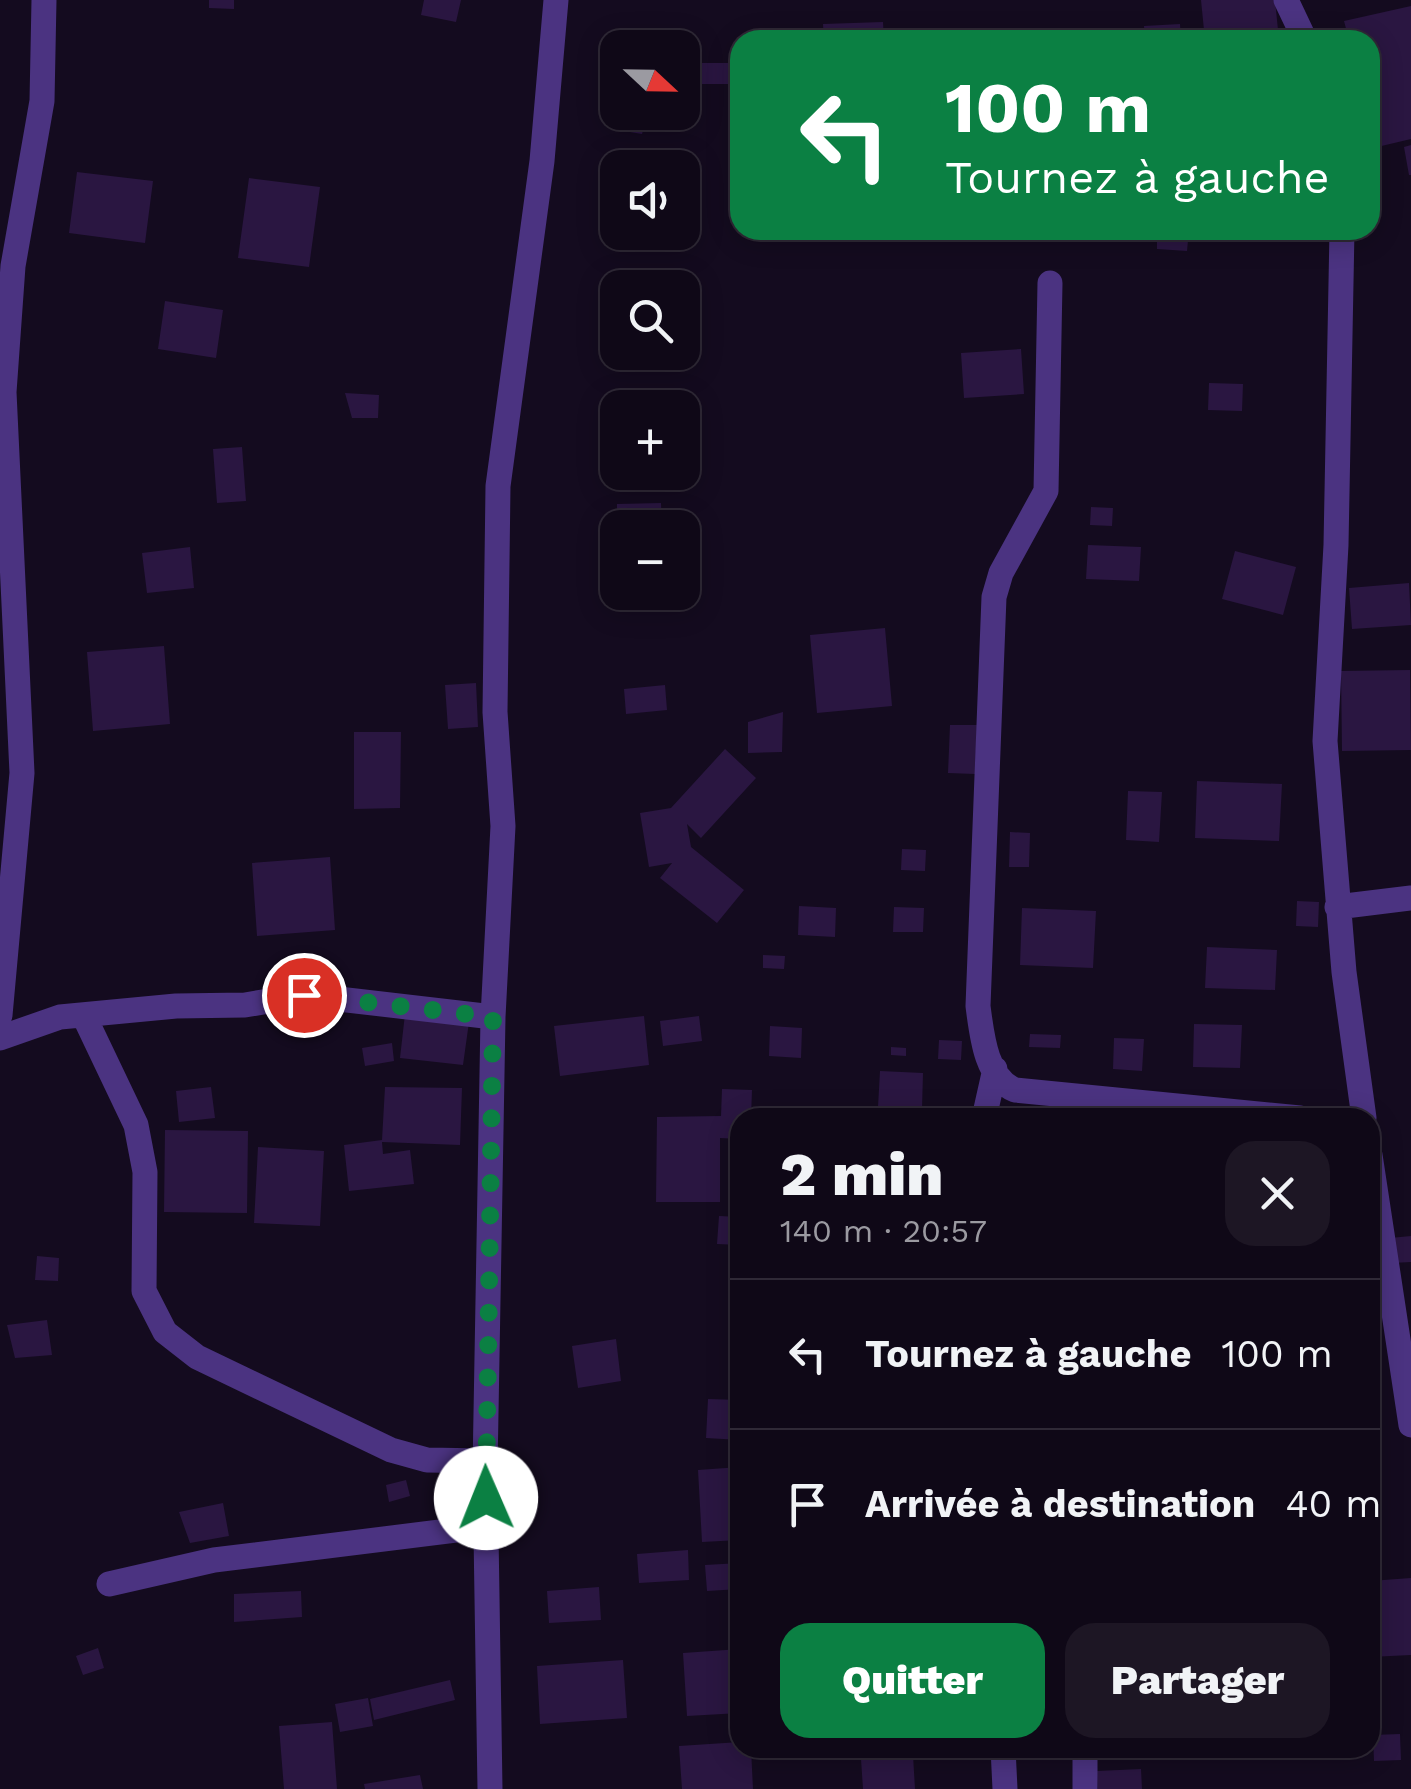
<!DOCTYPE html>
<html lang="fr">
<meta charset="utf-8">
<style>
:root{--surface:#0f0817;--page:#1d1624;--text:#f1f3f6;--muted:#9b9aa1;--line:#2f2936;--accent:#0b8043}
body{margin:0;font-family:"Work Sans",sans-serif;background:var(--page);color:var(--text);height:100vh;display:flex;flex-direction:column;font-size:38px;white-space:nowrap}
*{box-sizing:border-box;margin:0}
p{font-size:32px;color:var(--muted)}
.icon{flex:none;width:55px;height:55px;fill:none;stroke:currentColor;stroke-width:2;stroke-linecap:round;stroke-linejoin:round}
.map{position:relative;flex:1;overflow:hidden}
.panel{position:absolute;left:730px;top:1108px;width:650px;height:650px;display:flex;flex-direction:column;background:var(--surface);border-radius:30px;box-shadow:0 5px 25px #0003,0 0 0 2px var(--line)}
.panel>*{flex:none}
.top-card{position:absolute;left:730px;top:30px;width:650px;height:210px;border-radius:30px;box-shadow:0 5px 25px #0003,0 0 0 2px var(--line);background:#0b8043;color:#fff;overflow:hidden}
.needle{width:65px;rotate:112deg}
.controls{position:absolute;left:600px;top:30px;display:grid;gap:20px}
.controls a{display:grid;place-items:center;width:100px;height:100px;border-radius:20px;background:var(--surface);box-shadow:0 5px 25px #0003,0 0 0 2px var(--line);font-size:50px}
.pin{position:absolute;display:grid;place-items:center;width:85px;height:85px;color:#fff;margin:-42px;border:5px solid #fff;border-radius:50%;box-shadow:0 2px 10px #0007}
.me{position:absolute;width:110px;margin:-55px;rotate:359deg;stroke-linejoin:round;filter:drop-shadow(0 0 8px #0008)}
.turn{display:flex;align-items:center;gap:35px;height:210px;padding:0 50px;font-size:45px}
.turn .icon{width:130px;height:130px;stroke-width:2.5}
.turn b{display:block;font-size:70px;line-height:85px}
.round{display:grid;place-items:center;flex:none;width:105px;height:105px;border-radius:30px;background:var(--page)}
.overview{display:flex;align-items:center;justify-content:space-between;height:170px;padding:0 50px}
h1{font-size:60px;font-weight:800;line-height:75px}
.primary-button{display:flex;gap:20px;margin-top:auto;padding:20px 50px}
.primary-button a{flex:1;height:115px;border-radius:30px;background:var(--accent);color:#fff;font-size:40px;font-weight:800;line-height:115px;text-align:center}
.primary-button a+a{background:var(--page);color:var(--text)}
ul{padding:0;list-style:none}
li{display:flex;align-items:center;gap:30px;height:150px;padding:0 50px;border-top:2px solid var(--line)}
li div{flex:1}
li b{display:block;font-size:38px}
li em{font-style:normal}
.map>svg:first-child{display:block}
.building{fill:#2a1641}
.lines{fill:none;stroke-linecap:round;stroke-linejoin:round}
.minor{stroke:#4b3381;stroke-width:25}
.route{stroke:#0b8043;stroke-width:18;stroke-dasharray:0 32.4}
</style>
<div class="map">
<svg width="1411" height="1789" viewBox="0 0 1411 1789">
<rect width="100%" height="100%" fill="#140b1f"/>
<path class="building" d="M209,0h25v9l-25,-1z
M424,0h37l-5,22 -35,-7z
M1201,0h74l4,40h-74z
M1411,6v133l-38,9 -3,-108h-21l-5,-19z
M883,22l1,18h-60l-1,-16z
M1180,24l1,16h-36l-1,-14z
M691,63h44v21h-44z
M633,120l12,3 -3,11 -12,-2z
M1411,145v30h-2l-5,-28z
M77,172l76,9 -8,62 -76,-10z
M249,178l71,9 -11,80 -71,-9z
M807,230h27l1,6 -28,1z
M1139,230h50l-2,21 -30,-2v-8l-19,-1z
M165,301l58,9 -7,48 -58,-9z
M1021,349l3,45 -60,4 -3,-45z
M1209,383l34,1 -1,27 -34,-1z
M345,393l34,2 -1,23h-26z
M242,447l4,54 -29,2 -4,-54z
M661,503l1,25h-45v-24z
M1091,507l22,1 -1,18 -22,-1z
M1088,545l53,2 -2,34 -53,-2z
M190,547l4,41 -47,5 -5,-40z
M1235,551l61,16 -13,48 -61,-16z
M1409,583l2,42 -59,4 -3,-41z
M885,628l7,78 -75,7 -7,-78z
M164,646l6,78 -77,7 -6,-79z
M1410,670l1,80 -69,1 -1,-80z
M476,683l2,44 -30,2 -3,-44z
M665,685l2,25 -41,4 -2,-25z
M783,712l-1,40 -34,1v-31z
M950,725h27l-2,49 -27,-1z
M354,732h47l-1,76 -46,1z
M725,749l31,29 -55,60 -14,-14 4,23 53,43 -27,33 -57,-45 12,-15 -23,4 -9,-54 31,-5z
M1197,781l85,3 -3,57 -84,-3z
M1128,791l34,1 -3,50 -33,-2z
M1010,832l20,1 -1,34h-20z
M902,849l24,1 -1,21 -24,-1z
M330,857l5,73 -78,6 -5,-73z
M1297,901l22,1 -1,25 -22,-1z
M799,906l37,2 -1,29 -37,-2z
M894,907l30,1 -1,24h-30z
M1022,908l74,3 -3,57 -73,-3z
M1207,947l70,3 -2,40 -70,-2z
M763,955l22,1 -1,13 -21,-1z
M405,1014l64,8 -6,43 -63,-7z
M644,1016l5,49 -89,11 -6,-50z
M699,1016l3,25 -39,5 -3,-25z
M1194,1024l48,1 -2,43 -47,-1z
M770,1026l32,2 -1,30 -32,-2z
M1030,1034l31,1 -1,13 -31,-1z
M1114,1038l30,1 -2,32 -29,-2z
M939,1040l23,1 -1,19 -23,-1z
M392,1043l2,18 -29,5 -3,-18z
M891,1047l15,1v8l-15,-1z
M880,1071l43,2 -1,36 -44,-2z
M211,1087l4,31 -36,4 -3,-31z
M385,1087l77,1 -2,57 -78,-3 1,12 27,-4 4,34 -65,7 -5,-46 38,-5z
M722,1089l30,1 -1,28h-11v21l-20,-1v64h-64l1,-85 64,-1z
M1014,1108l33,1 -1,9h-32z
M165,1130l83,1 -1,82 -83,-1z
M258,1147l66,4 -4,75 -66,-3z
M719,1216l21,1v28l-23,-1z
M1411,1236v26l-19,1 -2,-25z
M37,1256l22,2 -1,23 -23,-1z
M47,1320l5,35 -37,3 -8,-33z
M616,1339l5,42 -43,7 -6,-42z
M708,1399l32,1v40l-34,-2z
M740,1467v73l-38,2 -4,-72z
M406,1480l4,16 -21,6 -3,-17z
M223,1503l6,33 -39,7 -11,-31z
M688,1550l1,30 -50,3 -2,-29z
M740,1563v26l-33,2 -2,-26z
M1411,1578v77l-41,2v-76z
M599,1587l2,33 -52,3 -2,-32z
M301,1591l1,26 -68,5v-28z
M98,1648l6,20 -21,7 -7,-19z
M740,1649v64l-53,3 -4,-63z
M623,1660l4,58 -87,6 -3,-58z
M450,1680l5,20 -81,20 -4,-21z
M368,1698l5,28 -33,6 -5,-28z
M332,1722l5,67h-53l-5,-63z
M1400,1734l1,26 -27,1 -1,-26z
M740,1742v6h11l2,41h-71l-3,-43z
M913,1755l2,34h-52l-2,-30z
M1141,1769l1,20h-44l-1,-18z
M420,1775l3,14h-58l-1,-5z"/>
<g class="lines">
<path class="minor" d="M1286,0l19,40
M1342,230l-6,315 -11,196 19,231 20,146
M1050,283l-4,208 -45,82 -7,24 -16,409c4,31 8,72 37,84l285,28
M1337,907l74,-9
M0,1015l22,-242 -18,-381 9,-126 29,-165 2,-101
M85,1018l51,107 9,47 -1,119 21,41 32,25 194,93 36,10 58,1
M0,1038l60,-21 116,-11 69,-1 59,-10 189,22
M984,1118l11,-49
M1370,1155l41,270
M109,1584l105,-24 274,-34
M1003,1748l2,41
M490,1789l-5,-319 8,-453 10,-191 -8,-114 3,-226 44,-325 14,-161
M1085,1789v-41"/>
</g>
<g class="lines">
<path class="route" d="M304,995l189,22 -7,481"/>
</g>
</svg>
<div class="controls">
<a><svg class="needle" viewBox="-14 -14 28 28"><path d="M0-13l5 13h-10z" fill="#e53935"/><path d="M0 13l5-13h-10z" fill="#9b9aa1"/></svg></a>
<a><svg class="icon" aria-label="sound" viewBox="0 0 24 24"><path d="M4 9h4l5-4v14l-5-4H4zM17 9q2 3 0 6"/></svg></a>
<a><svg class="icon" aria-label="search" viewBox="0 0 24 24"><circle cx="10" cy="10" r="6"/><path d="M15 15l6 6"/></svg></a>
<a>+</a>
<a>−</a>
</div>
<div class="pin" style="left:304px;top:995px;background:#d93025"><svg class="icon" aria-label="arrive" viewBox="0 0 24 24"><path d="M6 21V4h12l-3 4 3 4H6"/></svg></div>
<svg class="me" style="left:486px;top:1498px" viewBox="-20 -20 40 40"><circle r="19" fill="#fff"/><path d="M0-13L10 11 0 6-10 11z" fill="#0b8043"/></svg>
<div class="top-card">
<div class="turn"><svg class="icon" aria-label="left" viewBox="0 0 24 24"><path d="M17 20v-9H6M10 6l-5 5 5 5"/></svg><div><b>100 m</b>Tournez à gauche</div></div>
</div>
<section class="panel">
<div class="overview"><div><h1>2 min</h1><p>140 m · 20:57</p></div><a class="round"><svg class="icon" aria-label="close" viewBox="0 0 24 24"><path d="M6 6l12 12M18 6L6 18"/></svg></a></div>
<ul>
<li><svg class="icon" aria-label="left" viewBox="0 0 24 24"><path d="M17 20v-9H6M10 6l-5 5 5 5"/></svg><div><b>Tournez à gauche</b></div><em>100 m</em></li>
<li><svg class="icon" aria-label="arrive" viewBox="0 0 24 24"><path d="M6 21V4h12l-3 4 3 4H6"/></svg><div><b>Arrivée à destination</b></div><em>40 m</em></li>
</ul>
<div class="primary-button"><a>Quitter</a><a>Partager</a></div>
</section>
</div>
